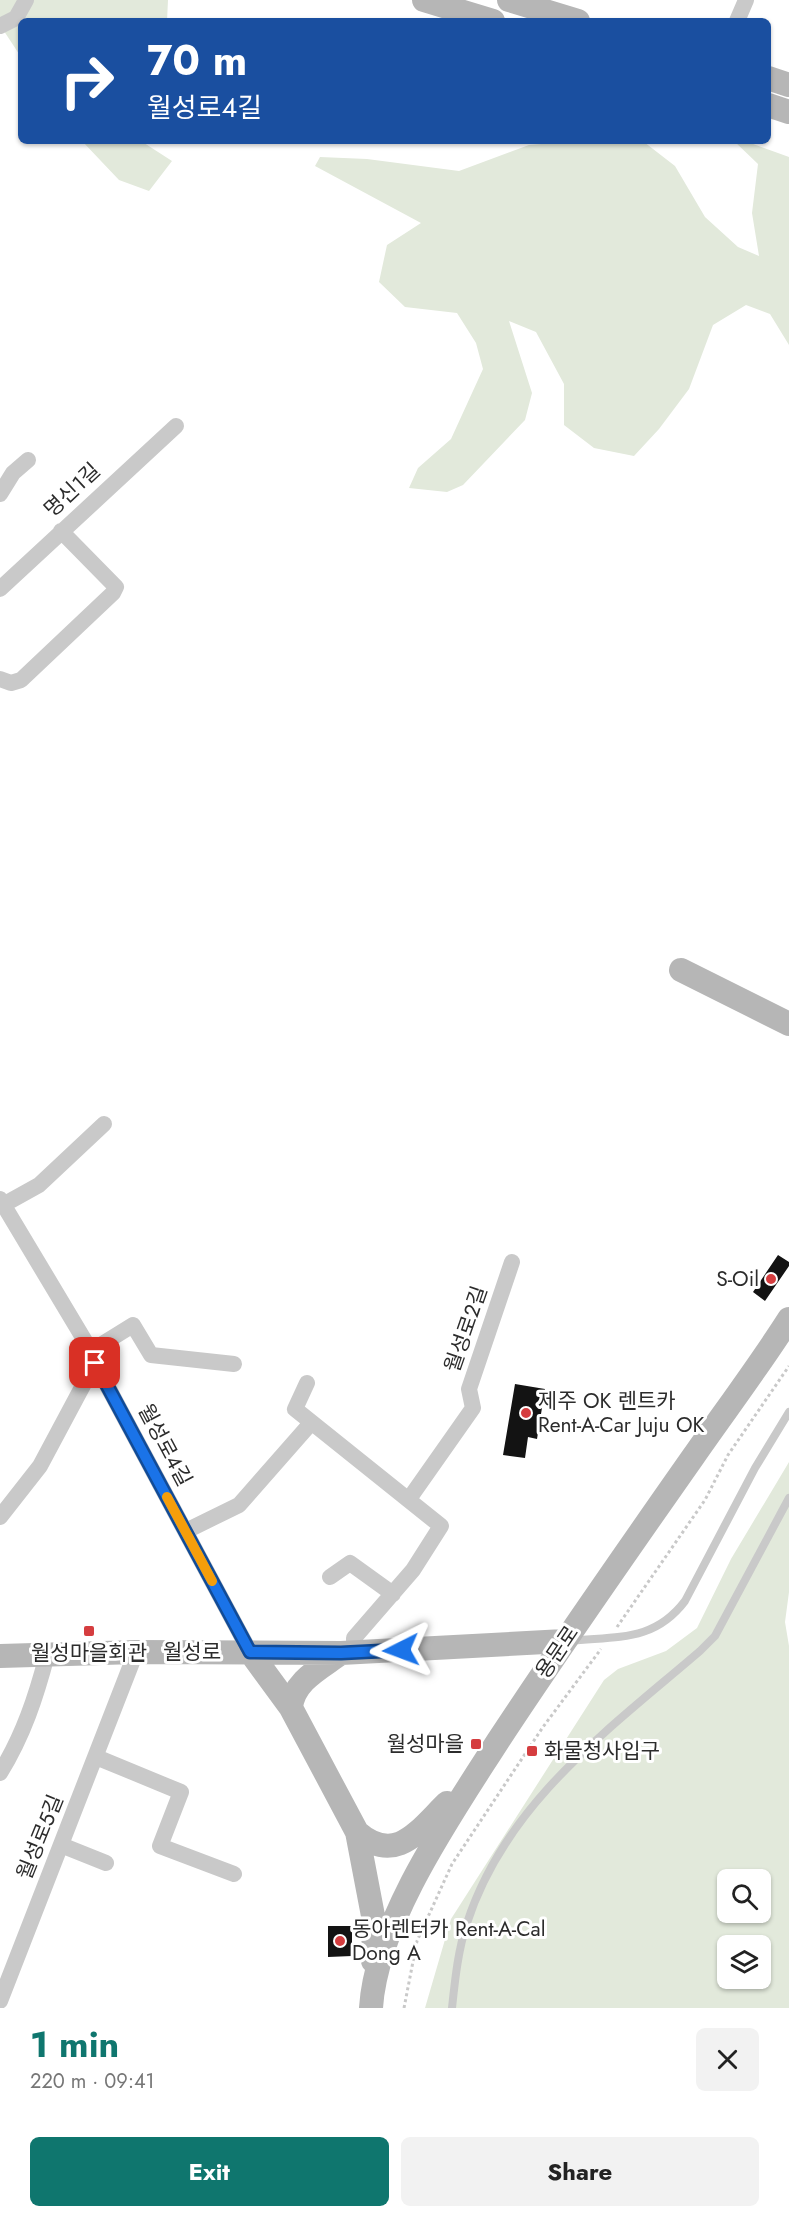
<!DOCTYPE html>
<meta charset="utf-8">
<style>
:root{--surface:#fff;--page:#f2f2f2;--text:#222;--muted:#767676;--accent:#0f766e}
body{margin:0;font-family:Jost,"Noto Sans KR",sans-serif;background:var(--page);color:var(--text);height:100vh;display:flex;flex-direction:column;font-size:22px;white-space:nowrap}
*{box-sizing:border-box;margin:0}
p{font-size:20px;color:var(--muted)}
.icon{flex:none;width:33px;height:33px;fill:none;stroke:currentColor;stroke-width:2;stroke-linecap:round;stroke-linejoin:round}
.map{position:relative;height:2008px;overflow:hidden}
.drawer{display:flex;flex-direction:column;background:var(--surface);flex:1}
.drawer>*{flex:none}
.guide{position:absolute;left:18px;top:18px;width:753px;height:126px;border-radius:9px;box-shadow:0 2px 4px #0004;background:#1a4fa0;color:#fff;overflow:hidden}
.fabs{position:absolute;left:717px;top:1869px;display:grid;gap:12px}
.fabs a{display:grid;place-items:center;width:54px;height:54px;border-radius:9px;background:var(--surface);box-shadow:0 2px 4px #0004;font-size:30px}
.pin{position:absolute;display:grid;place-items:center;width:51px;height:51px;color:#fff;margin:-26px;border-radius:12px;box-shadow:0 3px 9px #0006}
.me{position:absolute;width:66px;margin:-33px;rotate:267deg;stroke-linejoin:round;filter:drop-shadow(0 0 4px #0008)}
.turn{display:flex;align-items:center;gap:21px;height:126px;padding:0 30px;font-size:27px}
.turn .icon{width:78px;height:78px;stroke-width:2.5}
.turn b{display:block;font-size:42px;line-height:51px}
.round{display:grid;place-items:center;flex:none;width:63px;height:63px;border-radius:9px;background:var(--page)}
.summary{display:flex;align-items:center;justify-content:space-between;height:102px;padding:0 30px}
h1{font-size:36px;font-weight:700;line-height:45px;color:var(--accent)}
.cta{display:flex;gap:12px;margin-top:auto;padding:12px 30px}
.cta a{flex:1;height:69px;border-radius:9px;background:var(--accent);color:#fff;font-size:24px;font-weight:700;line-height:69px;text-align:center}
.cta a+a{background:var(--page);color:var(--text)}
.map>svg:first-child{display:block}
.green{fill:#e2e9db;fill-rule:evenodd}
.building{fill:#131313}
.lines{fill:none;stroke-linecap:round;stroke-linejoin:round}
.path{stroke:#c9c9c9;stroke-width:3;stroke-dasharray:3 3;stroke-linecap:butt}
.lane{stroke:#c9c9c9;stroke-width:8}
.street{stroke:#c9c9c9;stroke-width:16}
.secondary{stroke:#b6b6b6;stroke-width:24}
.route-casing{stroke:#114b97;stroke-width:15}
.route{stroke:#1a73e8;stroke-width:10}
.slow{stroke:#f59e0b;stroke-width:10}
.poi-dot{fill:#d53d3f;stroke:#fff;stroke-width:2}
.labels{text-anchor:middle;dominant-baseline:central;stroke-width:6;stroke-linejoin:round;paint-order:stroke}
.street-label{font-size:21px;fill:#2c2c2c;stroke:#fff}
.poi-label{font-size:21px;fill:#2c2c2c;stroke:#fff;text-anchor:start}
</style>
<div class="map">
<svg width="789" height="2008" viewBox="0 0 789 2008">
<rect width="100%" height="100%" fill="#fff"/>
<path class="green" d="M0,0h168l-1,21h-146v36l-21,-32z
M82,141h59l31,20 -23,30 -30,-11z
M579,141l65,1 31,24 30,51 33,30 21,9 -7,-43 6,-49 -24,-23h11l44,16v188l-19,-31 -24,-9 -33,20 -24,64 -30,40 -25,27 -40,-8 -30,-23v-41l-28,-52 -27,-11 23,72 -7,27 -62,65 -16,7 -38,-4 9,-20 33,-29 32,-70 -7,-26 -19,-30 -52,-6 -26,-25 8,-37 34,-22 -106,-57 5,-9 47,2 92,12 70,-26z
M789,1462v130l-4,30 4,24v362h-364l26,-89 153,-239 14,-11 48,-18 31,-23 34,-69zM728,1880h32v32h-32zM728,1946h32v32h-32z"/>
<path class="building" d="M778,1255l11,7v4l-24,35 -12,-9z
M515,1384l30,5 -8,50 -9,-2 -3,21 -22,-3z
M328,1926h24v30l-24,1z"/>
<g class="lines">
<path class="path" d="M617,1627l88,-127 23,-45 61,-89
M404,2008l13,-67 35,-77 91,-137 58,-78"/>
<path class="lane" d="M570,1641c47,-5 84,1 115,-40l70,-133 34,-56
M452,2008c3,-28 6,-58 15,-85 39,-120 141,-193 233,-272l15,-15 74,-138"/>
<path class="street" d="M737,21l9,-21
M0,26l16,-8 10,-18
M0,494l13,-21 15,-13
M0,589l176,-163
M0,679l11,4 10,-3 92,-87 3,-6 -55,-56
M0,1199l91,152 4,12 155,289
M3,1205l36,-20 65,-61
M91,1351l42,-26 18,30 83,9
M307,1383l-12,26 146,117 -28,44 -59,68v14
M409,1499l64,-91 -4,-19 43,-127
M0,1517l40,-51 55,-103
M186,1531l53,-26 72,-82
M330,1577l20,-14 43,31
M96,1757l85,35 -21,54 74,28
M0,1773c23,-37 36,-76 47,-118
M61,1845l45,18
M0,2001l136,-349"/>
<path class="secondary" d="M424,0l69,21
M509,0l69,21
M768,78l21,7
M768,105l21,7
M681,970l108,54
M250,1652l41,56 66,124 17,89 -1,40
M0,1656l136,-4 205,1 223,-12
M291,1708c2,-27 30,-40 50,-55
M357,1832c39,34 62,-2 90,-29
M371,2008c5,-86 81,-195 127,-267 63,-96 129,-190 195,-284 32,-46 66,-91 96,-138"/>
</g>
<g class="lines">
<defs>
<path id="route" d="M95,1363l155,289 91,1 60,-3"/>
</defs>
<use href="#route" class="route-casing"/>
<use href="#route" class="route"/>
<path class="slow" d="M167,1497l45,84"/>
</g>
<g class="poi-dot">
<circle cx="771" cy="1279" r="6"/>
<circle cx="526" cy="1413" r="6"/>
<rect x="83" y="1625" width="12" height="12" rx="3"/>
<rect x="470" y="1738" width="12" height="12" rx="3"/>
<rect x="526" y="1745" width="12" height="12" rx="3"/>
<circle cx="340" cy="1941" r="6"/>
</g>
<g class="labels">
<g class="street-label">
<text transform="translate(72 490) rotate(-43)">명신1길</text>
<text transform="translate(466 1329) rotate(-71)">월성로2길</text>
<text transform="translate(165 1445) rotate(62)">월성로4길</text>
<text x="192" y="1652">월성로</text>
<text transform="translate(557 1652) rotate(-56)">용문로</text>
<text transform="translate(40 1837) rotate(-68)">월성로5길</text>
</g>
<g class="poi-label">
<text x="759" y="1279" text-anchor="end">S-Oil</text>
<text x="538" y="1401">제주 OK 렌트카<tspan x="538" dy="24">Rent-A-Car Juju OK</tspan></text>
<text x="89" y="1653" text-anchor="middle">월성마을회관</text>
<text x="464" y="1744" text-anchor="end">월성마을</text>
<text x="544" y="1751">화물청사입구</text>
<text x="352" y="1929">동아렌터카 Rent-A-Cal<tspan x="352" dy="24">Dong A</tspan></text>
</g>
</g>
</svg>
<div class="fabs">
<a><svg class="icon" aria-label="search" viewBox="0 0 24 24"><circle cx="10" cy="10" r="6"/><path d="M15 15l6 6"/></svg></a>
<a><svg class="icon" aria-label="layers" viewBox="0 0 24 24"><path d="M12 4l9 5-9 5-9-5zM3 14l9 5 9-5"/></svg></a>
</div>
<div class="pin" style="left:95px;top:1363px;background:#d93025"><svg class="icon" aria-label="arrive" viewBox="0 0 24 24"><path d="M6 21V4h12l-3 4 3 4H6"/></svg></div>
<svg class="me" style="left:401px;top:1650px" viewBox="-20 -20 40 40"><path d="M0-17L14 15 0 8-14 15z" fill="#1a73e8" stroke="#fff" stroke-width="4"/></svg>
<div class="guide">
<div class="turn"><svg class="icon" aria-label="right" viewBox="0 0 24 24"><path d="M7 20v-9h11M14 6l5 5-5 5"/></svg><div><b>70 m</b>월성로4길</div></div>
</div>
</div>
<section class="drawer">
<div class="summary"><div><h1>1 min</h1><p>220 m · 09:41</p></div><a class="round"><svg class="icon" aria-label="close" viewBox="0 0 24 24"><path d="M6 6l12 12M18 6L6 18"/></svg></a></div>
<div class="cta"><a>Exit</a><a>Share</a></div>
</section>
